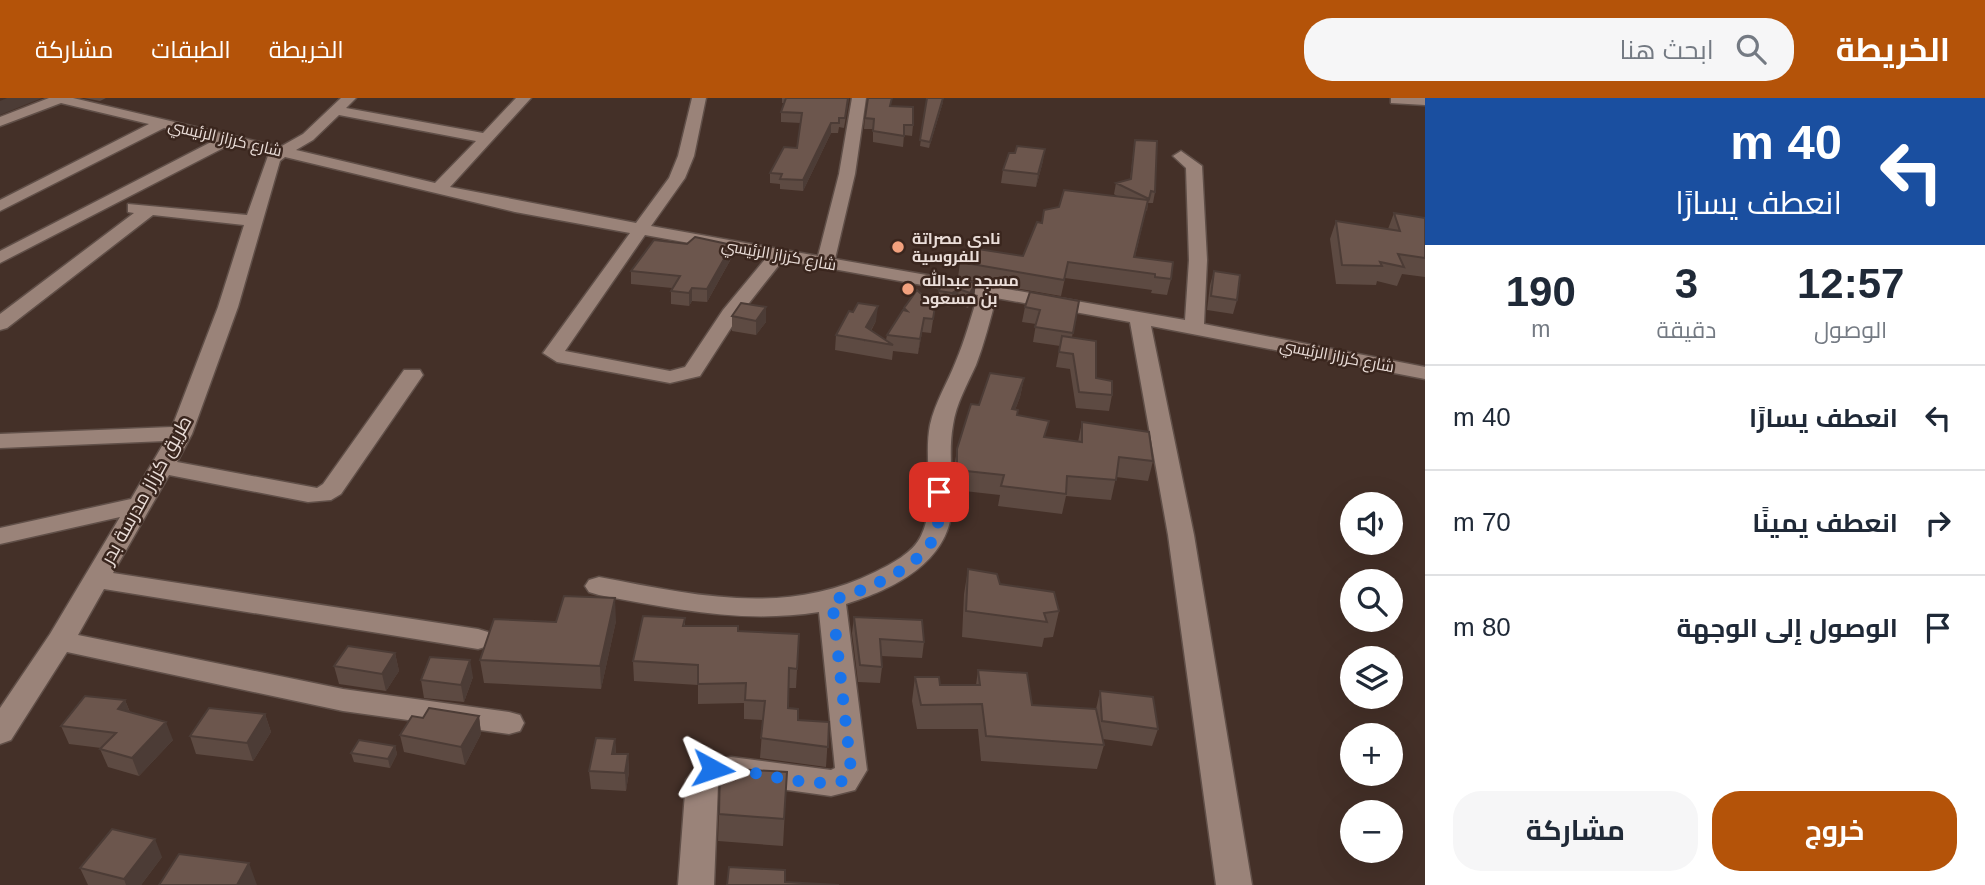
<!DOCTYPE html>
<html lang="ar">
<meta charset="utf-8">
<style>
:root{--surface:#fff;--page:#f6f6f7;--text:#1f2937;--muted:#747a83;--line:#e0e1e3;--accent:#b45309}
body{margin:0;font-family:Arial,Cairo,sans-serif;background:var(--page);color:var(--text);direction:rtl;height:100vh;display:flex;flex-direction:column;font-size:26px;white-space:nowrap}
*{box-sizing:border-box;margin:0}
p{font-size:23px;color:var(--muted)}
.icon{flex:none;width:38px;height:38px;fill:none;stroke:currentColor;stroke-width:2;stroke-linecap:round;stroke-linejoin:round}
.map{position:relative;flex:1;overflow:hidden;direction:ltr}
.sheet{display:flex;flex-direction:column;background:var(--surface);width:560px}
.sheet>*{flex:none}
.guide{background:#1a4fa0;color:#fff;overflow:hidden}
.tools{position:absolute;left:1340px;top:394px;display:grid;gap:14px}
.tools a{display:grid;place-items:center;width:63px;height:63px;border-radius:50%;background:var(--surface);box-shadow:0 7px 28px #0002;font-size:35px}
.pin{position:absolute;display:grid;place-items:center;width:60px;height:60px;color:#fff;margin:-30px;border-radius:14px;box-shadow:0 4px 10px #0006}
.me{position:absolute;width:77px;margin:-38px;rotate:95deg;stroke-linejoin:round;filter:drop-shadow(0 0 5px #0008)}
.turn{display:flex;align-items:center;gap:24px;height:147px;padding:0 28px;font-size:32px}
.turn .icon{width:91px;height:91px;stroke-width:2.5}
.turn b{display:block;font-size:49px;line-height:60px}
.eta{display:flex;justify-content:space-evenly;align-items:center;height:119px;text-align:center}
.eta b{font-size:42px;font-weight:700;line-height:49px}
.action{display:flex;gap:14px;margin-top:auto;padding:14px 28px}
.action a{flex:1;height:80px;border-radius:28px;background:var(--accent);color:#fff;font-size:28px;font-weight:700;line-height:80px;text-align:center}
.action a+a{background:var(--page);color:var(--text)}
ul{padding:0;list-style:none}
li{display:flex;align-items:center;gap:21px;height:105px;padding:0 28px;border-top:2px solid var(--line)}
li div{flex:1}
li b{display:block;font-size:26px}
li em{font-style:normal}
header{display:flex;align-items:center;gap:42px;box-sizing:border-box;height:98px;padding:0 35px;background:var(--accent);color:#fff}
header strong{font-size:33px}
nav{display:flex;gap:38px;margin-inline-start:auto;font-size:24px}
.search{width:490px;height:63px;background:var(--page);display:flex;align-items:center;gap:18px;box-sizing:border-box;padding:0 24px;border-radius:28px;color:var(--muted);font-size:26px}
main{display:flex;flex:1;min-height:0}
.map>svg:first-child{display:block}
.lines{fill:none;stroke-linecap:round;stroke-linejoin:round}
.minor-casing{stroke:#604f48;stroke-width:3}
.minor{fill:#9a8379;fill-rule:evenodd}
.wall{fill:#5d4a42}
.shaded-wall{fill:#4c3c36}
.building{fill:#6c564d;stroke:#4c3c36;stroke-width:2}
.route{stroke:#1a73e8;stroke-width:12;stroke-dasharray:0 21.6}
.poi-dot{fill:#f2a17e;stroke:#3a261e;stroke-width:2.5}
.labels{text-anchor:middle;dominant-baseline:central;stroke-width:5;stroke-linejoin:round;paint-order:stroke}
.far-street-label{font-size:16px;fill:#eaddd8;stroke:#3a261e}
.far-poi-label{font-size:16px;font-weight:bold;fill:#eaddd8;stroke:#3a261e;text-anchor:start}
.street-label{font-size:19px;fill:#eaddd8;stroke:#3a261e}
</style>
<header>
<strong>الخريطة</strong>
<div class="search"><svg class="icon" aria-label="search" viewBox="0 0 24 24"><circle cx="10" cy="10" r="6"/><path d="M15 15l6 6"/></svg>ابحث هنا</div>
<nav><a>الخريطة</a><a>الطبقات</a><a>مشاركة</a></nav>
</header>
<main>
<section class="sheet">
<div class="guide">
<div class="turn"><svg class="icon" aria-label="left" viewBox="0 0 24 24"><path d="M17 20v-9H6M10 6l-5 5 5 5"/></svg><div><b>40 m</b>انعطف يسارًا</div></div>
</div>
<div class="eta">
<div><b>12:57</b><p>الوصول</p></div>
<div><b>3</b><p>دقيقة</p></div>
<div><b>190</b><p>m</p></div>
</div>
<ul>
<li><svg class="icon" aria-label="left" viewBox="0 0 24 24"><path d="M17 20v-9H6M10 6l-5 5 5 5"/></svg><div><b>انعطف يسارًا</b></div><em>40 m</em></li>
<li><svg class="icon" aria-label="right" viewBox="0 0 24 24"><path d="M7 20v-9h11M14 6l5 5-5 5"/></svg><div><b>انعطف يمينًا</b></div><em>70 m</em></li>
<li><svg class="icon" aria-label="arrive" viewBox="0 0 24 24"><path d="M6 21V4h12l-3 4 3 4H6"/></svg><div><b>الوصول إلى الوجهة</b></div><em>80 m</em></li>
</ul>
<div class="action"><a>خروج</a><a>مشاركة</a></div>
</section>
<div class="map">
<svg width="1425" height="787" viewBox="0 0 1425 787">
<rect width="100%" height="100%" fill="#443028"/>
<g class="lines">
<defs>
<path id="minor" d="M49,0h24l207,49 23,-13 38,-36h15l-10,10 137,25 33,-35h15l-81,89 186,36 33,-45 9,-22 14,-58h14l-12,58 -9,22 -34,48 167,30 21,-82 13,-76h14l-11,76 -20,85 350,61 4,-60 -3,-92 -13,-12 8,-5 21,15 5,94 -3,64 221,43v12l-274,-53 43,209 58,350h-36l-48,-350 -38,-213 -134,-24c-6,23 -12,46 -20,67 -9,20 -20,39 -23,60 -5,27 0,54 -1,81 -2,56 -58,83 -106,98l21,166 -12,20 -24,6 -110,-15 -3,3 -4,101h-36l8,-105 16,-20 29,-3 100,13 4,-2 -16,-156c-75,12 -146,-3 -220,-17l-10,-3 -4,-6 4,-6 10,-3c96,18 185,40 276,-5 16,-8 38,-19 46,-36 16,-33 2,-76 9,-111 5,-23 18,-43 26,-64 9,-21 15,-44 22,-66l-195,-35 -45,57 -38,59 -30,7 -113,-21 -14,-9 87,-120 -115,-21 -230,-55 -5,4 -42,146 -46,127 -15,28 140,26 6,-4 81,-114h16l3,5 -82,119 -10,6 -23,2 -139,-27 -56,98 365,56 10,3 4,7 -4,7 -10,3 -374,-60 -26,46 265,54 166,23 11,3 4,8 -4,8 -11,3 -166,-23 -276,-59 -56,88 -11,4v-36l50,-74 70,-117 -120,27v-16l131,-29 34,-58 -165,7v-14l172,-7 46,-120 26,-82 -91,-10 -146,113 -7,2v-16l134,-101 -6,-1v-8l119,11 22,-62 -38,-9 -231,119v-12l215,-111 -51,-12 -164,83v-11l149,-76 -88,-21 -61,23v-9zM339,17l137,26 -41,42 -139,-33 17,-10zM645,137l122,22 -44,53 -38,57 -15,4 -105,-20z
M1391,0h34v7l-34,-2z"/>
</defs>
<use href="#minor" class="minor-casing"/>
<use href="#minor" class="minor"/>
</g>
<path class="wall" d="M84,0h22l-6,3z
M782,0h67l-5,30 -5,-1 -1,6h-7l-28,58 -23,-2v-5l-10,-1v-10l27,-25 4,-25 -20,-1v-10l3,-9h-2z
M927,0l16,4 -14,46 -9,-2z
M892,8l21,19 -1,11 -8,-1 -1,12 -30,-5v-13h-9l1,-11z
M1135,42l20,52 -2,11h-5l-1,8 -1,-1 -11,47 36,22 -4,16 -16,-2 1,-3 -87,-12 -4,18 -103,-18 2,-16 63,-6 19,-33 76,-26 -4,-3 2,-11 14,-4z
M1043,63l-7,26 -35,-4 2,-13z
M1394,115l31,5v59l-23,-3 -5,12 -20,-5 -1,4 -40,-1 -6,-45 6,-18 52,8z
M732,159l-25,45 -15,-1 -3,5 -18,-2v-13l1,-3 -41,-4v-13z
M1214,173l23,29 -4,14 -26,-4 3,-25z
M976,185l-2,14 -6,11 -11,-4 -7,3 -13,-2 2,-14z
M1079,203l-7,36 24,41 16,17 -3,16 -33,-3 -6,-39 -14,-2 4,-21 -27,-4 3,-18 -14,-2 3,-15z
M766,209v15l-10,13 -24,-4v-15z
M935,209l-4,26 -9,-1 -4,22 -25,-3 -1,9 -57,-10 1,-15 40,-14 -5,10 15,9 1,-5 17,-25v-2z
M1024,280l-4,19 -5,13 3,5 28,23 32,4 4,-20 71,39 -5,20 -32,-4 -5,23 -45,-4 -4,18 -64,-8 2,-11 -45,-5 -1,-21 3,-20 22,-44z
M968,471l91,42 -6,26 -9,1 -2,9 -80,-10 2,-43z
M854,519l70,25 -2,16 -41,-2 1,11 -2,16 -22,-1 -6,-49z
M685,520v8l53,5 61,3 -3,54h-7l-1,20 10,12 31,2 -3,45 -66,-9 3,-38 -19,-1v-16l-46,1v-19l-64,-4 -1,-20z
M616,523l-15,68 -117,-6 -4,-23 76,-38z
M395,555l4,18 -13,20 -47,-7 -5,-18z
M978,572l54,35 64,4 4,-18 58,38 -6,17 -49,-7 1,6 -7,24 -116,-8 -3,-32h-61l-5,-28 3,-24 25,8h36z
M473,579l-9,25 -40,-4 -3,-18z
M125,602l5,12 43,28 -34,36 -31,-9 -8,-18 1,-1 -32,-4 -8,-18z
M265,616l6,18 -18,29 -57,-7 -6,-18z
M479,618l2,18 -16,31 -61,-13 -4,-17 23,-17z
M615,641l1,15h12l1,18 -3,19 -35,-2 -2,-18z
M395,648l2,8 -7,14 -36,-6 -3,-9z
M787,674l-4,74 -65,-5 1,-27z
M162,759l-21,28h-53l-8,-17z"/>
<path class="shaded-wall" d="M7,0h35l-42,17v-14z
M943,0v4l-14,46 1,-6z
M831,25v10l-28,58v-11z
M1045,51l-2,12 -7,26 2,-13z
M732,147v12l-25,45v-13z
M976,185l-2,14 -6,11 2,-15z
M692,190v13l-3,5v-13z
M959,191l-2,15 -7,3 2,-14z
M878,208l-2,15 -12,21 2,-15z
M766,209v15l-10,13v-14z
M924,220l-2,14 -4,22 2,-15z
M1024,280l-4,19 -12,32 4,-20z
M615,500l1,23 -15,68 -1,-23z
M395,555l4,18 -13,20 -4,-17z
M470,562l3,17 -9,25 -3,-17z
M125,602l7,18 -14,-9z
M265,616l6,18 -18,29 -6,-18z
M479,618l2,18 -16,31 -4,-18z
M166,624l7,18 -34,36 -7,-18z
M615,641l1,18 -4,-3z
M395,648l2,8 -7,14 -2,-9z
M628,656l1,18 -3,19 -1,-18z
M155,741l7,18 -21,28h-15l-2,-6z
M249,765l8,22h-20z"/>
<path class="building" d="M786,0h62l-3,20h-6v5h-8l-28,57 -23,-1 2,-5 -12,-1 14,-26 13,1 5,-35 -21,-1z
M868,0h24l-2,8 23,1v18h-9v11l-31,-5 1,-12 -9,-1z
M927,0h16l-13,44 -10,-2z
M1135,42l22,1 -2,51 -4,-1 -2,8 -33,-16 15,-4z
M1017,48l28,3 -7,25 -35,-4 6,-17h6z
M1064,92l84,10 -14,57 39,5 -2,17 -16,-2v-3l-87,-12 -4,18 -104,-18 10,-2 8,-11 45,7 14,-34 5,1 2,-13 15,-3z
M1394,115l31,5v40l-27,-4 6,13 -24,-5 2,4 -40,-1 -6,-44 64,10z
M695,139l37,8 -25,44 -15,-1 -3,5 -18,-2 9,-15 -49,-5 23,-31 33,4z
M1214,173l26,4 -3,25 -26,-4z
M942,179l34,6 -6,10 -11,-4 -7,4 -13,-2z
M917,192l18,17 -2,12 -9,-1 -4,21 -33,-4 16,-25 4,1 -3,-3z
M1030,194l49,9 -6,32 -38,-6 5,-17 -15,-3z
M741,205l25,4 -10,14 -24,-5z
M858,205l20,3 -12,21 27,18 -57,-10 13,-24 4,1z
M1062,238l34,5v37l16,3v14l-33,-3 -6,-38 -14,-2z
M990,275l34,5 -12,31 6,1 -1,5 32,6 -5,16 38,5v-20l67,10 4,29 -34,-4 -3,23 -49,-4 -1,18 -65,-8 3,-11 -47,-5v-21l14,-45 8,1z
M968,471l29,5 3,10 54,8 5,19 -15,2 3,9 -81,-11z
M564,498l51,2 -15,68 -120,-6 14,-41 62,3z
M643,518l42,2 -2,8h55v5l61,3 -2,35 -8,-1 -1,40 10,1v11l31,2 -1,25 -67,-9 4,-37 -20,-1 1,-17 -48,1v-19l-65,-4z
M854,519l68,3 2,22 -44,-3 2,28 -22,-2z
M348,548l47,7 -13,21 -48,-8z
M430,559l40,3 -9,25 -40,-5z
M978,572l49,3 5,32 64,4 8,36 -118,-9 -4,-32 -61,1 -6,-28h24l1,8h40z
M1100,593l53,6 5,32 -56,-8z
M85,598l40,4 -7,9 48,13 -34,36 -32,-9 16,-16 -55,-7z
M209,610l56,6 -18,29 -57,-7z
M429,610l50,8 -18,31 -61,-12 12,-19 11,2z
M596,640l19,1 -3,15h16l-3,19 -36,-2z
M359,642l36,6 -7,13 -37,-6z
M720,670l67,4 -3,47 -65,-5z
M112,731l43,10 -31,40 -44,-11z
M179,756l70,9 -12,22h-78z
M729,769l56,3v12l54,3h-112z"/>
<g class="lines">
<path class="route" d="M713,671c43,-1 87,20 130,12l8,-11 -19,-170c32,-9 89,-32 103,-65 5,-13 4,-30 4,-43"/>
</g>
<g class="poi-dot">
<circle cx="898" cy="149" r="7"/>
<circle cx="908" cy="191" r="7"/>
</g>
<g class="labels">
<g class="far-street-label">
<text transform="translate(225 40) rotate(13)">شارع كرزاز الرئيسي</text>
<text transform="translate(779 157) rotate(10)">شارع كرزاز الرئيسي</text>
<text transform="translate(1337 258) rotate(11)">شارع كرزاز الرئيسي</text>
</g>
<g class="far-poi-label">
<text x="912" y="140">نادي مصراتة<tspan x="912" dy="18">للفروسية</tspan></text>
<text x="922" y="182">مسجد عبدالله<tspan x="922" dy="18">بن مسعود</tspan></text>
</g>
<g class="street-label">
<text transform="translate(146 392) rotate(-61)">طريق كرزاز مدرسة بدر</text>
</g>
</g>
</svg>
<div class="tools">
<a><svg class="icon" aria-label="sound" viewBox="0 0 24 24"><path d="M4 9h4l5-4v14l-5-4H4zM17 9q2 3 0 6"/></svg></a>
<a><svg class="icon" aria-label="search" viewBox="0 0 24 24"><circle cx="10" cy="10" r="6"/><path d="M15 15l6 6"/></svg></a>
<a><svg class="icon" aria-label="layers" viewBox="0 0 24 24"><path d="M12 4l9 5-9 5-9-5zM3 14l9 5 9-5"/></svg></a>
<a>+</a>
<a>−</a>
</div>
<div class="pin" style="left:939px;top:394px;background:#d93025"><svg class="icon" aria-label="arrive" viewBox="0 0 24 24"><path d="M6 21V4h12l-3 4 3 4H6"/></svg></div>
<svg class="me" style="left:713px;top:671px" viewBox="-20 -20 40 40"><path d="M0-17L14 15 0 8-14 15z" fill="#1a73e8" stroke="#fff" stroke-width="4"/></svg>
</div>
</main>
